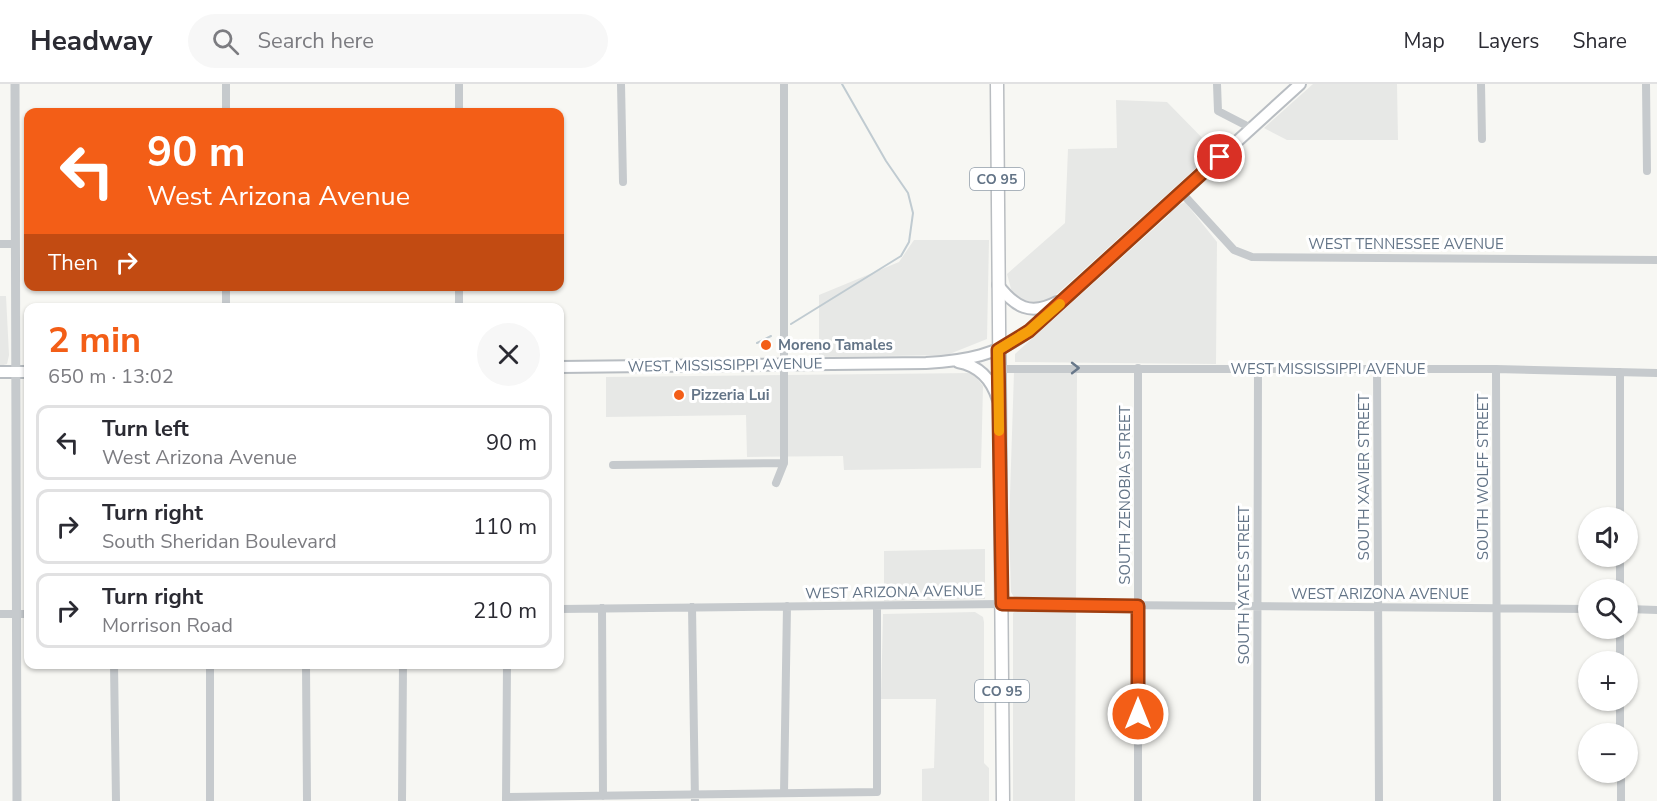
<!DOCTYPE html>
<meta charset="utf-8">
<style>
:root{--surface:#fff;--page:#f7f7f7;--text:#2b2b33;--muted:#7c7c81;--line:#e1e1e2;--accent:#f35e17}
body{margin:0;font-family:"Nunito Sans",sans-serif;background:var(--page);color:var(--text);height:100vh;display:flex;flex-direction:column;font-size:22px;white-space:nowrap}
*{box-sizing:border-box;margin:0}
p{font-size:20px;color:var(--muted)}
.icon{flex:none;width:33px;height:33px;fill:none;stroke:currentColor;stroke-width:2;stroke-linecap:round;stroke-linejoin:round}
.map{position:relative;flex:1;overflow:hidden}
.sheet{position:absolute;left:24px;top:219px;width:540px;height:366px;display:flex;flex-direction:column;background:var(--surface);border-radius:12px;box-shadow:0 2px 4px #0004}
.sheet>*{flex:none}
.guide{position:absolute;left:24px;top:24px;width:540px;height:183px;border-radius:12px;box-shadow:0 2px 4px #0004;background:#f35e17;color:#fff;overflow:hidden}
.fabs{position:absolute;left:1578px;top:423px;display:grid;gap:12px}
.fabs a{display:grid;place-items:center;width:60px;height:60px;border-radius:50%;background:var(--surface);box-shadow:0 2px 4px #0004;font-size:30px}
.pin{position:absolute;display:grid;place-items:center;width:51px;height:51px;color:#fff;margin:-26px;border:3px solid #fff;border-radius:50%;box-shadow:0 2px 6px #0007}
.me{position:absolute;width:66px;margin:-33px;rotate:0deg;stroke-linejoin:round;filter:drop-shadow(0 0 4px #0008)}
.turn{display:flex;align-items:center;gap:21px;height:126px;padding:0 24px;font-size:27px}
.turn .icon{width:78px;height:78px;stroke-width:2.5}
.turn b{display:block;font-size:42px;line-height:51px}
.then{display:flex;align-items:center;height:57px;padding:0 24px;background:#0003;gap:12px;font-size:22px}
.round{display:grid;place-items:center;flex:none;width:63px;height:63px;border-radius:32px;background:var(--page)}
.head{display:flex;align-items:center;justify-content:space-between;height:102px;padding:0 24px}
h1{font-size:36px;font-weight:700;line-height:45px;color:var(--accent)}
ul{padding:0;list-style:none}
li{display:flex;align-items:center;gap:18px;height:75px;margin:0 12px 9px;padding:0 12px;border:3px solid var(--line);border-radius:12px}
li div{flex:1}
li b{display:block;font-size:22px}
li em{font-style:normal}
header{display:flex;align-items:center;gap:36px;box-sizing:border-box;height:84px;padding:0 30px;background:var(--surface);border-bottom:2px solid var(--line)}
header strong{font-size:28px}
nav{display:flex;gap:33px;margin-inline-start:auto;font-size:21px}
.search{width:420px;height:54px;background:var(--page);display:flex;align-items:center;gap:15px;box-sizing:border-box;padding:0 21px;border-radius:33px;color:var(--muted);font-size:22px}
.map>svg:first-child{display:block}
.built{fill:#e7e8e6}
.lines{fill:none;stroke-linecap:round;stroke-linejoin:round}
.stream{stroke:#c0cbd1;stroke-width:2}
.secondary-casing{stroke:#b8bdc2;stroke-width:14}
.primary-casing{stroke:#b9bdc1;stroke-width:15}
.minor{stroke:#c6cacd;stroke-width:8}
.tertiary{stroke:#c6cacd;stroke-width:9}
.secondary{stroke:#fff;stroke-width:10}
.primary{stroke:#fff;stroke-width:12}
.oneway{stroke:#68788a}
.route-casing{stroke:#9e3d0f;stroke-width:15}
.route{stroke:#f35e17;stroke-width:10}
.slow{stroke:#f59e0b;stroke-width:10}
.poi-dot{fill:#f35e17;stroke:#fff;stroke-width:2}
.labels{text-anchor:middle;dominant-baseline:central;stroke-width:6;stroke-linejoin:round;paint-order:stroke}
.shield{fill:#fff;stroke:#929eab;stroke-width:1.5}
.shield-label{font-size:14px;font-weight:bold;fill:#637487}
.street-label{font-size:15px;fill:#637487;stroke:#fff}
.poi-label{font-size:15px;font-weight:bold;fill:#637487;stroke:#fff;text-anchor:start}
</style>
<header>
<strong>Headway</strong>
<div class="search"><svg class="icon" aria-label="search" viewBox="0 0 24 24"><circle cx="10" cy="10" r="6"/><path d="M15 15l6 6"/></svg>Search here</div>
<nav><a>Map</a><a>Layers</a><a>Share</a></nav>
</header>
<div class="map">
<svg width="1657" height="717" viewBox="0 0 1657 717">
<rect width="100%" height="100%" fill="#f7f7f3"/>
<path class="built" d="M1313,0h84l1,56h-111l-23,-12z
M1116,16l51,2 48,49 -167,151 -10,3 -24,-5 -7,-26 58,-51 3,-74 49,-1z
M1185,118l32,40 -1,122 -201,-2v-8l154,-139 2,-6z
M914,156h75l-2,99 -40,16 -128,2v-62l80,-33z
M0,212h6l3,59 -2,9 -7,2z
M1014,288l63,1 -1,226h-61l-4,-7 -2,-66z
M973,289l10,13 -2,82 -137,2 -1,-14 -96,1 -1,-42 -140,2v-40z
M985,465v50l-101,2v-50z
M1016,527h60l-1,190h-62v-188z
M975,528l8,5 1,5v141l5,5v33h-67v-32l12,-1 2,-69h-55l2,-85z"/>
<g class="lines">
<path class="stream" d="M791,240l110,-68 8,-14 4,-29 -5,-20 -22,-32 -44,-77
M757,259l14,-7"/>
<defs>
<path id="secondary" d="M998,201c17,22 32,31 59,17
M958,278c22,4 34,18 40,38
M560,283l366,-4c39,-2 72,-8 103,-32l271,-247
M0,288h28"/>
<path id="primary" d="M997,0l6,717"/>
</defs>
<use href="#secondary" class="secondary-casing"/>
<use href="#primary" class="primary-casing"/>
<path class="minor" d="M459,0v28
M621,0l2,98
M1217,0l1,27 33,17
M1481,0l1,55
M1646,0l1,87
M226,28v-28
M1181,108l53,58 18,7 405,3
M0,160h15
M226,224v-22
M459,224v-22
M1138,284v433
M1377,284l2,433
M998,285h498l161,4
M1496,285l1,432
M613,381l171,-2
M776,399l8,-20v-379
M1620,434v-146
M1620,506v-34
M692,523l3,194
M602,524l1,188
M560,525l441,-5 587,5
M1628,525l29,1
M0,530h28
M1620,544v34
M114,580l2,137
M306,580l1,137
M1620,616v34
M1621,688v29
M784,709l3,-187
M506,713l371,-5v-186
M210,717v-137
M402,717l1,-137
M506,717l1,-137
M1257,717l1,-432"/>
<path class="tertiary" d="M15,0l2,717"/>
<use href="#secondary" class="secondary"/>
<use href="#primary" class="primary"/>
</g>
<defs><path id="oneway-chevron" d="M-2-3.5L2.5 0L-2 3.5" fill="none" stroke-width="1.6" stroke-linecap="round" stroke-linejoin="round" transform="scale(1.5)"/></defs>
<use class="oneway" href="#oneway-chevron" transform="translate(1075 284)"/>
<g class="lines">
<defs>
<path id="route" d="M1138,630v-108l-136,-2 -4,-254 31,-19 191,-174"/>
</defs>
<use href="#route" class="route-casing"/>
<use href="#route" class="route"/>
<path class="slow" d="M999,347l-1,-81 31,-19 31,-27"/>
</g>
<g class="poi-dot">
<circle cx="766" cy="261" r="6"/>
<circle cx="679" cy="311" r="6"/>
</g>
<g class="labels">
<g class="shield">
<rect x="970" y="84" width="54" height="22" rx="4.5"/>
<rect x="975" y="596" width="54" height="22" rx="4.5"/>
</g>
<g class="shield-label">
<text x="997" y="95">CO 95</text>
<text x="1002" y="607">CO 95</text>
</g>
<g class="street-label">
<text x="1406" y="160">WEST TENNESSEE AVENUE</text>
<text transform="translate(725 281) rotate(-1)">WEST MISSISSIPPI AVENUE</text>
<text x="1328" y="285">WEST MISSISSIPPI AVENUE</text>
<text transform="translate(1364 393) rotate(-90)">SOUTH XAVIER STREET</text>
<text transform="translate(1483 393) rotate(-90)">SOUTH WOLFF STREET</text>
<text transform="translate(1125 411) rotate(-90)">SOUTH ZENOBIA STREET</text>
<text transform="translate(1244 501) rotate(-90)">SOUTH YATES STREET</text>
<text transform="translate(894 508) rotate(-1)">WEST ARIZONA AVENUE</text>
<text x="1380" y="510">WEST ARIZONA AVENUE</text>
</g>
<g class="poi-label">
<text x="778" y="261">Moreno Tamales</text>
<text x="691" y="311">Pizzeria Lui</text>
</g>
</g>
</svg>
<div class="fabs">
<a><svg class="icon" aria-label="sound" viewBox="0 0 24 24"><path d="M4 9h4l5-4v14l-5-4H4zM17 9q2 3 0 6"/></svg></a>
<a><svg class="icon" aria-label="search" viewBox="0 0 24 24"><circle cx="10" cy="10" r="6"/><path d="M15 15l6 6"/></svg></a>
<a>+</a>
<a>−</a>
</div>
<div class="pin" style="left:1220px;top:73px;background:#d93025"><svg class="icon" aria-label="arrive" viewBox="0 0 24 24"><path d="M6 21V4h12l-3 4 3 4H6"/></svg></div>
<svg class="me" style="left:1138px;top:630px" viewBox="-20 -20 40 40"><circle r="17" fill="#f35e17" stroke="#fff" stroke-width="3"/><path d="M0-11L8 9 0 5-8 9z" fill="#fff"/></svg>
<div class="guide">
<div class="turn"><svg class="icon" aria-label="left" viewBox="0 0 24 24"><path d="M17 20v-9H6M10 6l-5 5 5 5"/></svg><div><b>90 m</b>West Arizona Avenue</div></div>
<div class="then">Then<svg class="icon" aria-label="right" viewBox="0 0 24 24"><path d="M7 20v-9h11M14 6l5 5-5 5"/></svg></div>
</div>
<section class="sheet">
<div class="head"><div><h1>2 min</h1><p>650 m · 13:02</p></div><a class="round"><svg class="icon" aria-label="close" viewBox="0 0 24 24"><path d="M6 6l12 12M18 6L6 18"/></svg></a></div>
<ul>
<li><svg class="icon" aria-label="left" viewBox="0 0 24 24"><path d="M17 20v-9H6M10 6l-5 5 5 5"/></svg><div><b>Turn left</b><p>West Arizona Avenue</p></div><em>90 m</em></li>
<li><svg class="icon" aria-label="right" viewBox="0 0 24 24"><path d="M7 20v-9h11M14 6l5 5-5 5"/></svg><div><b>Turn right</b><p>South Sheridan Boulevard</p></div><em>110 m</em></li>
<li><svg class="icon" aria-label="right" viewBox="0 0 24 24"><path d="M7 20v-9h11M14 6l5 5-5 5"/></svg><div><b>Turn right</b><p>Morrison Road</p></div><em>210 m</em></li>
</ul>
</section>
</div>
